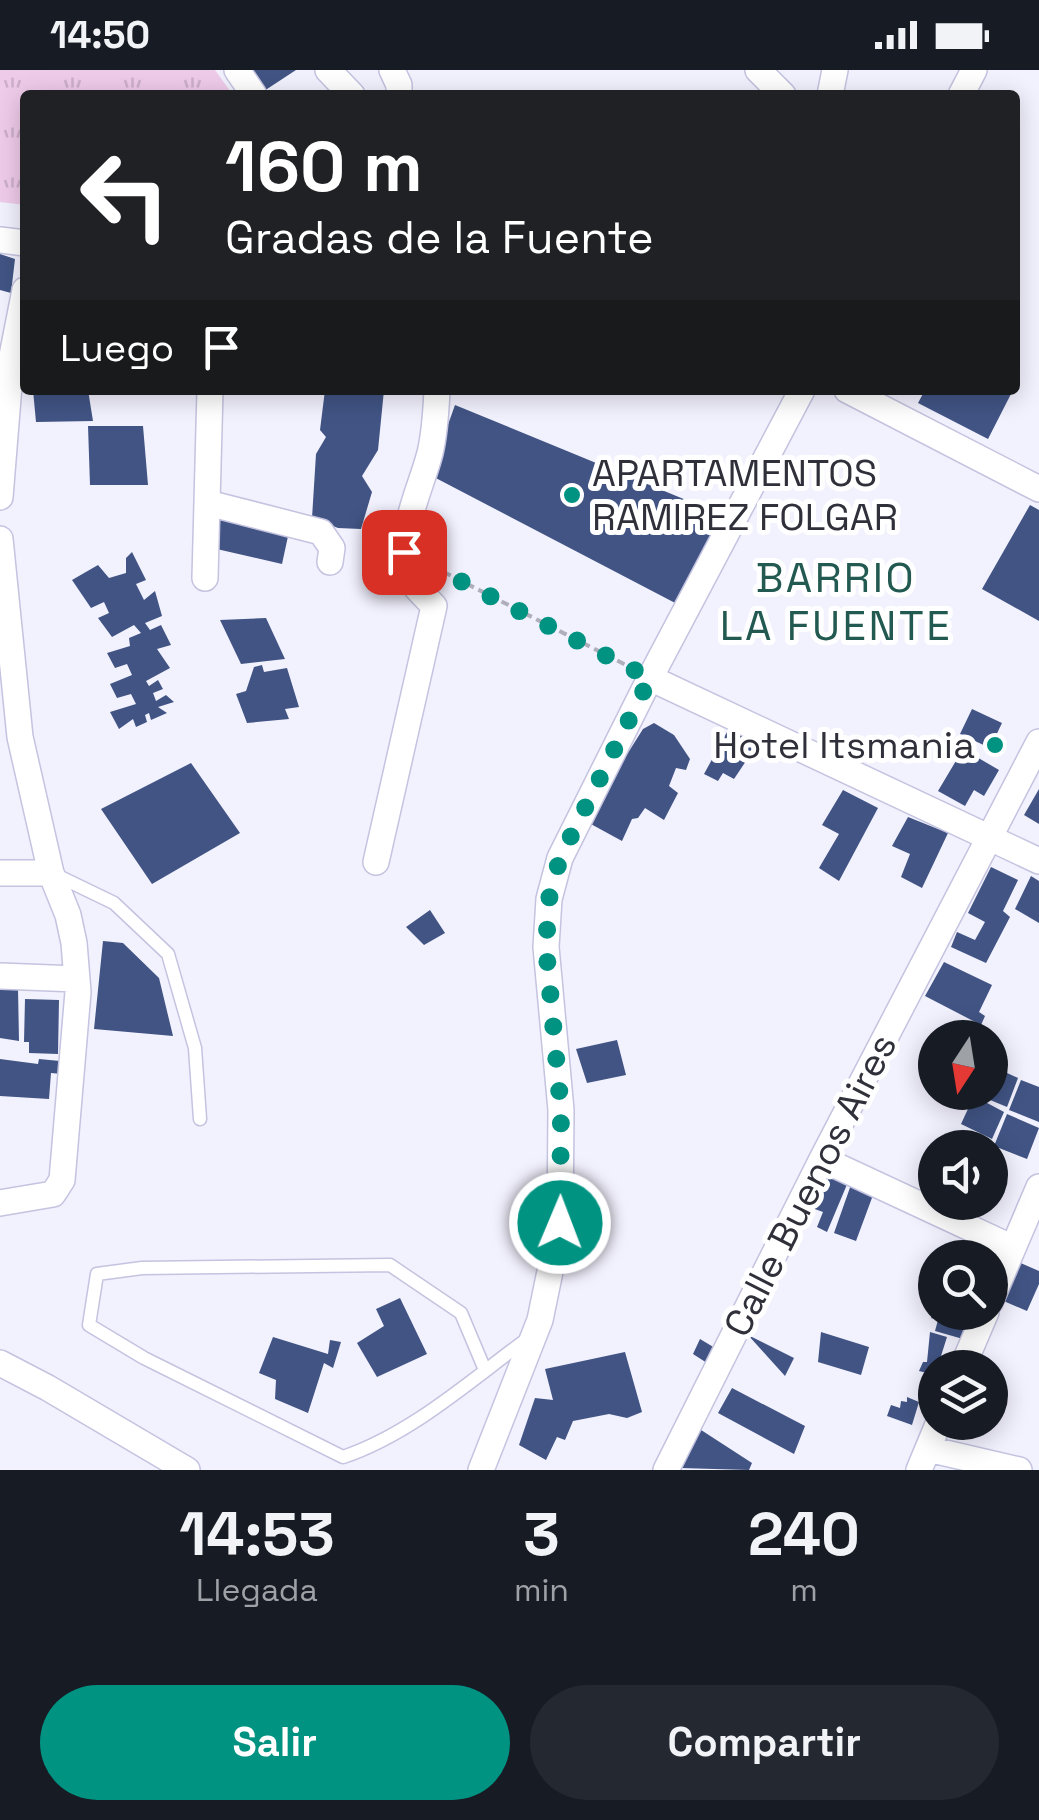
<!DOCTYPE html>
<html lang="es">
<style>
:root{--surface:#171b24;--page:#242831;--text:#f1f3f6;--muted:#9ea1a6;--accent:#009382}
body{margin:0;font-family:"Space Grotesk",sans-serif;background:var(--page);color:var(--text);height:100vh;display:flex;flex-direction:column;font-size:38px;white-space:nowrap}
*{box-sizing:border-box;margin:0}
p{font-size:32px;color:var(--muted)}
.icon{flex:none;width:55px;height:55px;fill:none;stroke:currentColor;stroke-width:2;stroke-linecap:round;stroke-linejoin:round}
.map{position:relative;height:1400px;overflow:hidden}
.side{display:flex;flex-direction:column;background:var(--surface);flex:1}
.side>*{flex:none}
.hud{position:absolute;left:20px;top:20px;width:1000px;height:305px;border-radius:10px;box-shadow:0 5px 25px #0003;background:#202124;color:#fff;overflow:hidden}
.needle{width:65px;rotate:192deg}
.tools{position:absolute;left:918px;top:950px;display:grid;gap:20px}
.tools a{display:grid;place-items:center;width:90px;height:90px;border-radius:50%;background:var(--surface);box-shadow:0 5px 25px #0003;font-size:50px}
.pin{position:absolute;display:grid;place-items:center;width:85px;height:85px;color:#fff;margin:-42px;border-radius:20px;box-shadow:0 5px 15px #0006}
.me{position:absolute;width:110px;margin:-55px;rotate:1deg;stroke-linejoin:round;filter:drop-shadow(0 0 8px #0008)}
.turn{display:flex;align-items:center;gap:35px;height:210px;padding:0 40px;font-size:45px}
.turn .icon{width:130px;height:130px;stroke-width:2.5}
.turn b{display:block;font-size:70px;line-height:85px}
.then{display:flex;align-items:center;height:95px;padding:0 40px;background:#0003;gap:20px;font-size:38px}
.eta{display:flex;justify-content:space-evenly;align-items:center;height:170px;text-align:center}
.eta b{font-size:60px;font-weight:700;line-height:70px}
.primary-button{display:flex;gap:20px;margin-top:auto;padding:20px 40px}
.primary-button a{flex:1;height:115px;border-radius:60px;background:var(--accent);color:#fff;font-size:40px;font-weight:700;line-height:115px;text-align:center}
.primary-button a+a{background:var(--page);color:var(--text)}
.status{display:flex;justify-content:space-between;align-items:center;height:70px;padding:0 50px;background:var(--surface);direction:ltr}
.status svg{height:28px;fill:currentColor}
.map>svg:first-child{display:block}
.grass{fill:url(#grass-tufts)}
.building{fill:#415484}
.lines{fill:none;stroke-linecap:round;stroke-linejoin:round}
.service-casing{stroke:#c4c3e0;stroke-width:15}
.minor-casing{stroke:#c4c3e0;stroke-width:28}
.path{stroke:#afaebb;stroke-width:4;stroke-dasharray:8 5;stroke-linecap:butt}
.service{stroke:#fff;stroke-width:12}
.minor{stroke:#fff;stroke-width:25}
.route{stroke:#009382;stroke-width:18;stroke-dasharray:0 32.4}
.poi-dot{fill:#009382;stroke:#fff;stroke-width:4}
.labels{text-anchor:middle;dominant-baseline:central;stroke-width:10;stroke-linejoin:round;paint-order:stroke}
.poi-label{font-size:38px;fill:#30303b;stroke:#fff;text-anchor:start}
.street-label{font-size:38px;fill:#30303b;stroke:#fff}
.quarter-label{font-size:42px;letter-spacing:2.5px;fill:#225950;stroke:#fff}
</style>
<div class="status"><b>14:50</b><svg viewBox="0 0 49 12"><path d="M0 12V9h3v3zM5 12V6h3v6zM10 12V3h3v9zM15 12V0h3v12zM26 1h20v11H26zM47 4h2v5h-2z"/></svg></div>
<div class="map">
<svg width="1039" height="1400" viewBox="0 0 1039 1400">
<defs>
<pattern id="grass-tufts" width="24" height="20" patternUnits="userSpaceOnUse" patternTransform="scale(2.5)"><rect width="24" height="20" fill="#efcbea"/><path d="M3 7l-1-3M5 7V3M7 7l1-3M15 17l-1-3M17 17v-4M19 17l1-3" fill="none" stroke="#cdafca"/></pattern>
</defs>
<rect width="100%" height="100%" fill="#f2f1fe"/>
<path class="grass" d="M0,0h215l18,25h-208v110l-25,-3z"/>
<path class="building" d="M251,0h45l-32,21z
M0,184l15,5 -4,34 -11,-3z
M33,320h55l5,31 -57,1z
M325,320h59l-6,60 -16,26 10,16 -11,37 -23,-1 -26,-10 4,-64 10,-17 -6,-7z
M925,320h88l-25,49 -70,-36z
M455,335l270,111 -46,89 -249,-130z
M88,356h55l5,59h-58z
M1030,435l9,5v111l-57,-32z
M210,436l80,21 -8,37 -74,-17z
M132,482l14,28 -10,4 8,16 11,-9 7,25 -17,7 5,7 11,-5 10,20 -14,4 13,19 -24,13 3,5 9,-6 5,9 -10,4 3,8 10,-6 8,7 -16,5 9,6 -16,7 -2,-7 -4,2 2,7 -11,5 -3,-8 -14,10 -9,-17 26,-8 -5,-10 -14,4 -7,-14 22,-9 -5,-11 -12,4 -8,-15 23,-7 -1,-8 12,-5 -7,-8 -22,12 -14,-19 11,-5 -5,-11 -13,6 -19,-28 26,-15 11,13 17,-5v-15z
M266,548l19,41 -44,5 -21,-44z
M262,595l2,7 23,-4 12,39 -14,2 4,10 -42,4 -11,-29 10,-3 8,-24z
M972,639l30,14 -12,25 -30,-14z
M654,653l20,12 16,24 -4,11 -10,-2 -7,18 9,7 -14,27 -19,-12 -7,10 -6,1 -10,22 -33,-18 13,-29 41,-65z
M732,653l28,17 -26,39 -11,-6 -5,8 -14,-7z
M963,679l36,21 -15,26 -10,-6 -9,16 -27,-15z
M191,693l49,70 -88,51 -51,-75z
M1039,719v35l-15,-9z
M843,720l35,18 -39,73 -20,-13 20,-34 -17,-9z
M908,747l40,16 -26,55 -21,-11 9,-23 -18,-8z
M991,797l27,13 -15,31 7,6 -24,46 -35,-16 6,-15 18,8 10,-18 -17,-9z
M1031,806l8,5v42l-24,-14z
M430,840l15,23 -21,12 -18,-18z
M103,871l20,2 36,35 14,58 -79,-7z
M944,892l48,23 -13,27 6,4 -4,9 -56,-29z
M0,916l18,2 1,53 -19,-3z
M25,929l34,1 -1,54 -29,-1v-11h-5z
M617,970l9,35 -39,8 -11,-34z
M0,989l38,5 1,-5 21,2 2,13 -11,-1 -2,26 -49,-3z
M996,998l22,10 -11,29 -24,-10 1,-5h6v-21l4,2z
M1021,1010l18,7v35l-30,-12z
M974,1026l30,16 -12,27 -31,-15z
M1007,1044l32,14 -12,31 -33,-13z
M835,1097l16,8 -24,57 -10,-5 6,-15 -11,-4z
M853,1109l23,8 -20,54 -22,-8z
M1016,1191l23,10v13l-12,27 -28,-12z
M400,1228l27,56 -50,23 -20,-34 27,-17 -8,-17z
M934,1242l41,4 -5,25 -35,-10 3,-11 -7,-2z
M821,1262l48,15 -8,28 -43,-13z
M930,1262l17,5 -12,38 -16,-4 4,-9h4z
M748,1265l46,23 -9,18z
M273,1267l55,17 2,-14 11,2 -8,26 -9,-5 -16,50 -33,-14 1,-19 -17,-7z
M700,1269l15,9 -8,15 -14,-9z
M625,1282l17,60 -15,6 -18,-4 -36,7 -8,19 -8,-3 -11,23 -27,-15 16,-47 18,2 -8,-31z
M732,1318l73,38 -11,28 -76,-41z
M907,1327l12,5 -7,23 -25,-9 4,-11 9,3 1,-7 6,1z
M698,1358l54,35 -3,7 -69,-2z"/>
<g class="lines">
<defs>
<path id="service" d="M56,805l58,28 54,51 27,94 5,71
M485,1300l-24,-57 -71,-48 -248,3 -45,6 -8,51 55,33 199,99c68,-23 127,-76 184,-118"/>
<path id="minor" d="M237,0l17,25
M328,0l24,25
M392,0l7,15v10
M758,0l25,25
M830,25l5,-25
M961,25l13,-25
M0,170l25,3
M847,320l192,99
M0,427l11,-136 14,-71
M208,433l113,29 11,16 -2,14
M0,469l20,198 31,136 17,42 6,28 4,49 -16,188 -9,14 -53,9
M205,508l5,-188
M650,608l389,183
M376,792l58,-256c-8,-9 -21,-19 -25,-31 -13,-40 11,-83 21,-122 5,-21 6,-41 7,-63
M0,803h51
M0,906l77,3
M822,1089l191,89
M990,1232l49,-115
M0,1293l48,25 139,82
M962,1298l24,-56
M928,1379l91,21
M481,1400l59,-150 20,-97 1,-113 -15,-163 3,-48 11,-41 90,-180 152,-288
M666,1400l156,-311 217,-417
M919,1400l20,-48"/>
</defs>
<use href="#service" class="service-casing"/>
<use href="#minor" class="minor-casing"/>
<path class="path" d="M432,496l196,100"/>
<use href="#service" class="service"/>
<use href="#minor" class="minor"/>
</g>
<g class="lines">
<path class="route" d="M404,482l246,126 -90,180 -11,41 -3,48 15,163 -1,113"/>
</g>
<g class="poi-dot">
<circle cx="572" cy="425" r="10"/>
<circle cx="995" cy="675" r="10"/>
</g>
<g class="labels">
<g class="poi-label">
<text x="592" y="403">APARTAMENTOS<tspan x="592" dy="44">RAMIREZ FOLGAR</tspan></text>
<text x="975" y="675" text-anchor="end">Hotel Itsmania</text>
</g>
<g class="street-label">
<text transform="translate(810 1115) rotate(-63)">Calle Buenos Aires</text>
</g>
<g class="quarter-label">
<text x="836" y="507">BARRIO<tspan x="836" dy="48">LA FUENTE</tspan></text>
</g>
</g>
</svg>
<div class="tools">
<a><svg class="needle" viewBox="-14 -14 28 28"><path d="M0-13l5 13h-10z" fill="#e53935"/><path d="M0 13l5-13h-10z" fill="#9ea1a6"/></svg></a>
<a><svg class="icon" aria-label="sound" viewBox="0 0 24 24"><path d="M4 9h4l5-4v14l-5-4H4zM17 9q2 3 0 6"/></svg></a>
<a><svg class="icon" aria-label="search" viewBox="0 0 24 24"><circle cx="10" cy="10" r="6"/><path d="M15 15l6 6"/></svg></a>
<a><svg class="icon" aria-label="layers" viewBox="0 0 24 24"><path d="M12 4l9 5-9 5-9-5zM3 14l9 5 9-5"/></svg></a>
</div>
<div class="pin" style="left:404px;top:482px;background:#d93025"><svg class="icon" aria-label="arrive" viewBox="0 0 24 24"><path d="M6 21V4h12l-3 4 3 4H6"/></svg></div>
<svg class="me" style="left:560px;top:1153px" viewBox="-20 -20 40 40"><circle r="17" fill="#009382" stroke="#fff" stroke-width="3"/><path d="M0-11L8 9 0 5-8 9z" fill="#fff"/></svg>
<div class="hud">
<div class="turn"><svg class="icon" aria-label="left" viewBox="0 0 24 24"><path d="M17 20v-9H6M10 6l-5 5 5 5"/></svg><div><b>160 m</b>Gradas de la Fuente</div></div>
<div class="then">Luego<svg class="icon" aria-label="arrive" viewBox="0 0 24 24"><path d="M6 21V4h12l-3 4 3 4H6"/></svg></div>
</div>
</div>
<section class="side">
<div class="eta">
<div><b>14:53</b><p>Llegada</p></div>
<div><b>3</b><p>min</p></div>
<div><b>240</b><p>m</p></div>
</div>
<div class="primary-button"><a>Salir</a><a>Compartir</a></div>
</section>
